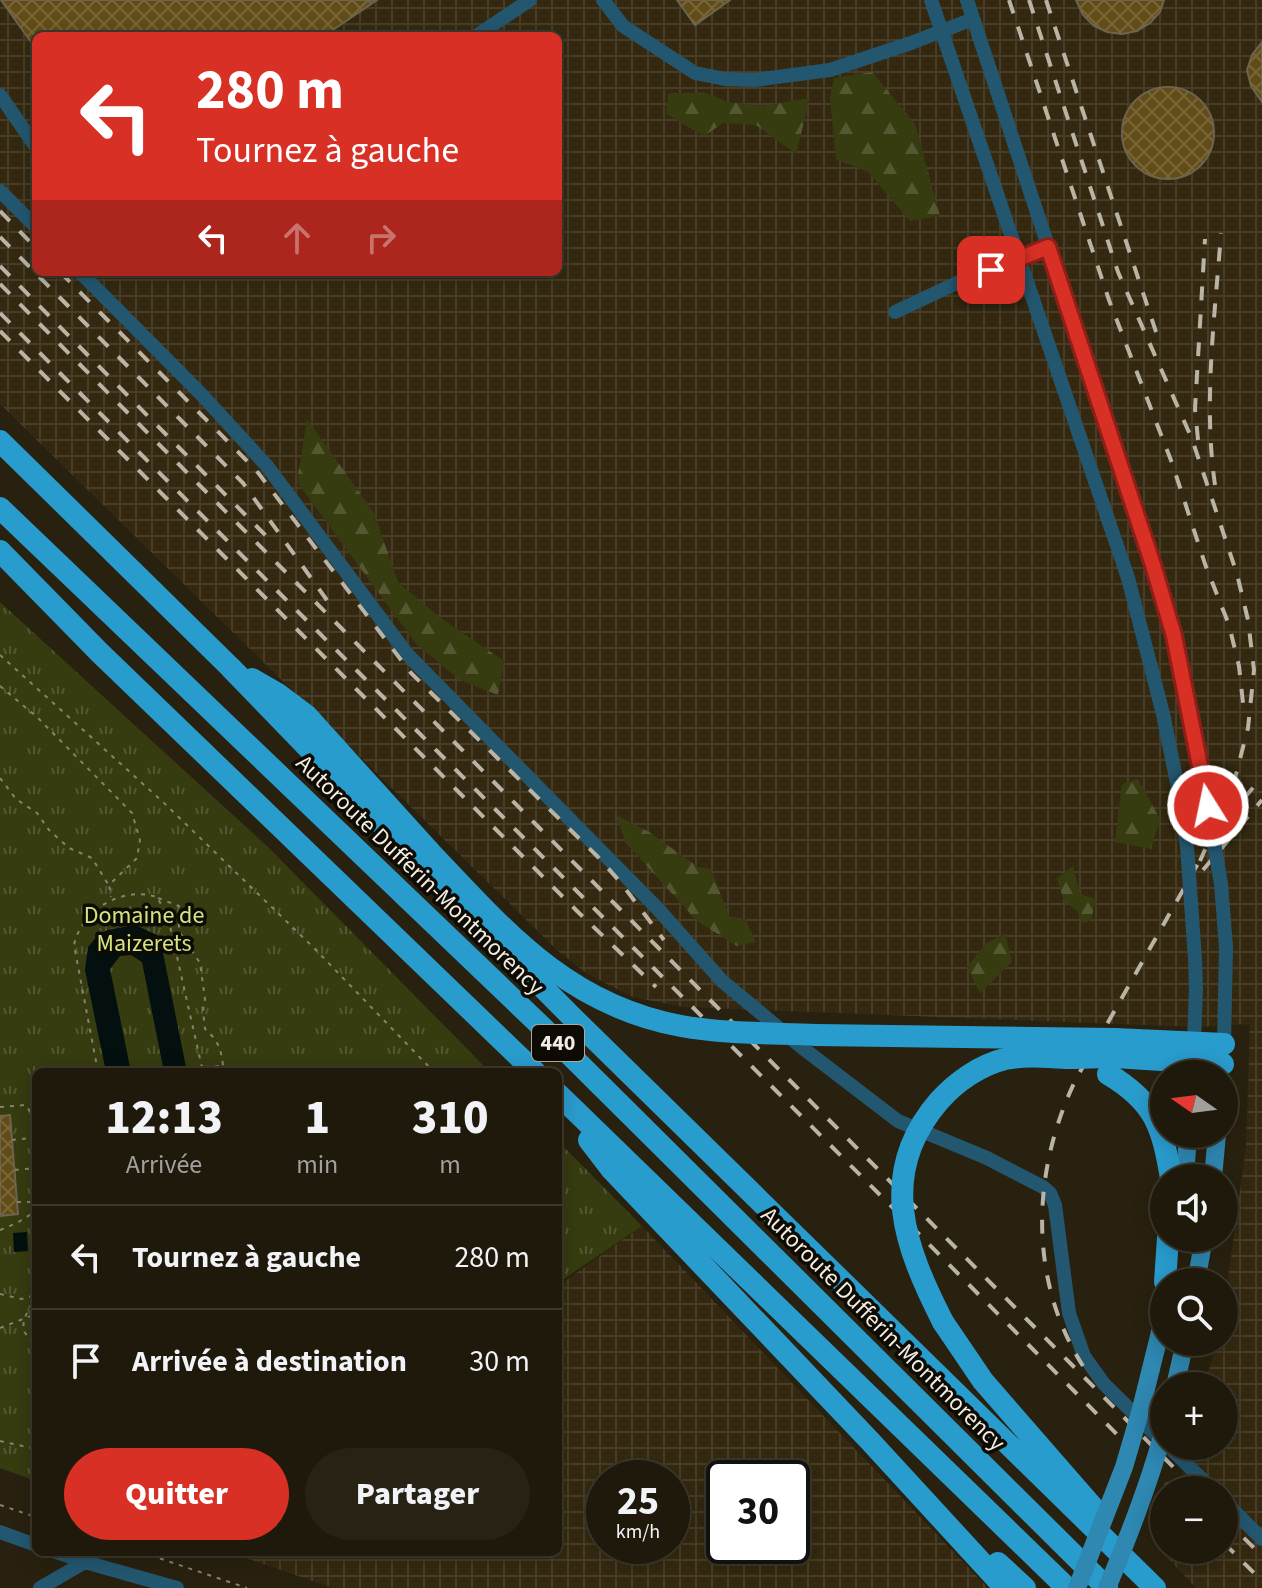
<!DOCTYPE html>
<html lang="fr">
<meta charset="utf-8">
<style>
:root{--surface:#1f190b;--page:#272214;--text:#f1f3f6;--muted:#a1a09d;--line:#3c382c;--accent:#d93025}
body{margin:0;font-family:"Source Sans 3",sans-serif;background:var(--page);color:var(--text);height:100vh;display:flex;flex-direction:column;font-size:30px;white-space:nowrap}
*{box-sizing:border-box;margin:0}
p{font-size:26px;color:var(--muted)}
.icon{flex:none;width:44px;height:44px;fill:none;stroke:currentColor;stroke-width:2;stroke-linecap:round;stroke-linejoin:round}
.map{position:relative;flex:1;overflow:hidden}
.side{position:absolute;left:32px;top:1068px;width:530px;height:488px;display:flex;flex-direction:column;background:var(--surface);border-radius:12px;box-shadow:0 4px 20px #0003,0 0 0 2px var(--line)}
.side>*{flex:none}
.top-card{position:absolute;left:32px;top:32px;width:530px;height:244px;border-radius:12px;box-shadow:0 4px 20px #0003,0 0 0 2px var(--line);background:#d93025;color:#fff;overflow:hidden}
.needle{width:52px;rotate:284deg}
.tools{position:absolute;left:1150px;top:1060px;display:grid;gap:16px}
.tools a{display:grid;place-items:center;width:88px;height:88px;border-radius:50%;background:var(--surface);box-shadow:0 4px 20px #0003,0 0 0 2px var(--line);font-size:40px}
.speed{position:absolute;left:586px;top:1460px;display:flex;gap:16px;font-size:40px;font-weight:700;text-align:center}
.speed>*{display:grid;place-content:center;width:104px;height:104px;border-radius:50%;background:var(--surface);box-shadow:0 4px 20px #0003,0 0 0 2px var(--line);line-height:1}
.speed small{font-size:20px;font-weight:400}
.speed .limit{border:4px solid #111;border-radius:12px;background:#fff;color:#111}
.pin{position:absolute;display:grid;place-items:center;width:68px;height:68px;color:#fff;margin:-34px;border-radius:16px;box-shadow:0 4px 12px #0006}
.me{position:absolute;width:88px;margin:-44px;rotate:350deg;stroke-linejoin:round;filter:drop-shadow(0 0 6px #0008)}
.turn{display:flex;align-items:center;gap:28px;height:168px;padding:0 32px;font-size:36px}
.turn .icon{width:104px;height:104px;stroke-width:2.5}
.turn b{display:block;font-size:56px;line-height:68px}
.lanes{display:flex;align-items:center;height:76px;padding:0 32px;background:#0003;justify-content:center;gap:40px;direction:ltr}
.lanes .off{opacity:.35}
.eta{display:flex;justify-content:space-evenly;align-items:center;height:136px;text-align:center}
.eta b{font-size:48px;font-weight:800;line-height:56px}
.button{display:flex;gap:16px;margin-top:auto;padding:16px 32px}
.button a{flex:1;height:92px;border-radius:48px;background:var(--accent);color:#fff;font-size:32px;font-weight:800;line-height:92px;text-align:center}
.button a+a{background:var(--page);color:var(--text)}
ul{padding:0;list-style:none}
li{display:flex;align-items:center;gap:24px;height:104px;padding:0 32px;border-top:2px solid var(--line)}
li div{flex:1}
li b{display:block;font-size:30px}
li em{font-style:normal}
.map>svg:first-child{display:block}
.industrial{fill:url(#industrial-grid);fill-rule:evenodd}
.forest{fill:url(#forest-firs)}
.park{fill:url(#park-tufts)}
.water{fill:#041010}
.building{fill:url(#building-cross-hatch);stroke:#6d6450;stroke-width:2}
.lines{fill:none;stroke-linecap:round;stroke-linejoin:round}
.path{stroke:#878172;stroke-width:2;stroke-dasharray:4 6;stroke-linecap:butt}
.minor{stroke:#235770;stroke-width:14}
.major{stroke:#2e88b2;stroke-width:18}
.highway{stroke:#299cce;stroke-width:22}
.rail{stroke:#bab4a7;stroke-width:4;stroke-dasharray:14 14;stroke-linecap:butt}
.minor-bridge{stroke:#235770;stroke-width:14}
.major-bridge{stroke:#2e88b2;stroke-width:18}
.highway-bridge{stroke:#299cce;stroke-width:22}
.route-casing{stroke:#8d1f18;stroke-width:20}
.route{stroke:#d93025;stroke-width:14}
.labels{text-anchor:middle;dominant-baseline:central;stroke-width:7;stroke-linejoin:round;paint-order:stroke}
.shield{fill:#0e0b04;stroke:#aea99f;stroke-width:2}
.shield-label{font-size:22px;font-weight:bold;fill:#f2ede2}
.street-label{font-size:24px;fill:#f2ede2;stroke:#0e0b04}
.park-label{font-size:24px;fill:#d5e381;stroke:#0e0b04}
</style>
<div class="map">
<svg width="1262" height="1588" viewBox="0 0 1262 1588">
<defs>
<pattern id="industrial-grid" width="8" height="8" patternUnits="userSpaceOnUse" patternTransform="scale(2)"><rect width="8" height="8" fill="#342910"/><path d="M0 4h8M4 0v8" fill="none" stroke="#483e27"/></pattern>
<pattern id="forest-firs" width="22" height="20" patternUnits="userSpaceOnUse" patternTransform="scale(2)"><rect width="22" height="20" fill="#363b10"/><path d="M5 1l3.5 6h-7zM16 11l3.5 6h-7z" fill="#545832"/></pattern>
<pattern id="park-tufts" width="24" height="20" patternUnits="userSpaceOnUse" patternTransform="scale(2)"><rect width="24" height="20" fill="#363b10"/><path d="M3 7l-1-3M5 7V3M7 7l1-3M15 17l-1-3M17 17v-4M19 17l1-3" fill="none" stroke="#545832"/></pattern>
<pattern id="building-cross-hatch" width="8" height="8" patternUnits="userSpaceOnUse" patternTransform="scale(2)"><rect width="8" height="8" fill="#614c17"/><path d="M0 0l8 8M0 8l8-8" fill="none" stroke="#786638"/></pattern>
</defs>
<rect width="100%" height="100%" fill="#29210f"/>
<path class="industrial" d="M0,0h1262v1588h-66l-37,-39 5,-18v19h60v-60h-47l14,-44h33v-60h-19l11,-44h8v-34l22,-161 4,-123 -54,3 -512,-20 -52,-10 -46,-24 -28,-22 -558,-547zM36,36h522v236h-522z
M642,1226l346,362h-655l-105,-36h330v-266zM604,1478h68v68h-68zM724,1478h68v68h-68z"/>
<path class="forest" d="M872,72l43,52 25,92 -30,5 -42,-49 -32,-13 -6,-62 4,-19z
M703,92l25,10 34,4 48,-8 -14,56 -40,-29 -33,-2 -19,13 -38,-22 2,-20z
M307,419l67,94 24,69 41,35 65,44 -6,34 -38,-15 -43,-35 -120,-163z
M1138,779l22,40 -9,30 -36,-7 7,-58z
M616,815l33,17 49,35 13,2 18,47 16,3 11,23 -19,4 -40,-25 -71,-78z
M1073,866l7,28 16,5 -5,22 -9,2 -5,-12 -13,-10 -7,-23z
M1005,933l7,29 -32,31 -13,-26 18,-23z"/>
<path class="park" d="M0,602l269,246 221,224h-454v409l-36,-13z
M558,1141l84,85 -84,57z"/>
<path class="water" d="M135,925l22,10 5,13 25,124h-23l-22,-110 -11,-7 -11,1 -10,13 21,103h-25l-21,-102 3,-23 11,-13 9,-4z
M27,1232l1,19 -14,1 -1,-19z"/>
<path class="building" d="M1,0h376l-53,36h-288v13z
M677,0h53l-35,25z
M1076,0h88l-4,12 -10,11 -13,8 -15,3 -15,-2 -13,-6 -11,-11z
M1262,42v60l-11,-16 -4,-16 5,-15z
M1122 133a46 46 0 1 1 92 0a46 46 0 1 1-92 0Z
M10,1115l8,99 -18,2v-100z"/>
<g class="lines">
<path class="path" d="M0,655l163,147 151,146 120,124
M0,686l38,32 94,95 8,27 -3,18 -28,27 2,12
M0,778l16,21 21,14 12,17 20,18 23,10 16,26
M158,898l21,8v25l21,32 5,36 -2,12 2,18c13,11 16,20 18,36l12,7
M205,1067l17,-1
M98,1072l-24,-127c8,-36 48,-59 83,-48l11,20 35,155
M0,1107l25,-2 5,6 6,59
M12,1140l19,-2
M15,1170l21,-2
M17,1202h13l6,7
M0,1230l17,-7 19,-12
M0,1294l22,5 13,-4
M36,1295l-12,24 -1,11 13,18
M0,1328l36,-14
M0,1441l36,8
M0,1505l36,12
M141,1552l106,36"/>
<path class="minor" d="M603,0l20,26 72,47 30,6 29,1 76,-10 81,-27 62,-24
M931,0l197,578 35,136 14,69
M967,0l186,565 21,71 28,136
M476,36l54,-36
M0,95l36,52
M0,191l36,36
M80,272l122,123 65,71 140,188 251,255 64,72 82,68 94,72 89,37 56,29 7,6 5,12 14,108 15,43 20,28 60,59
M895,312l68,-32 56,-20 29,-13
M1194,1042l2,-53 -1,-30
M1224,1044l2,-97
M1168,1446l45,44
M1224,1501l38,38
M0,1532l36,13
M56,1552l29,10 92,26
M40,1588l45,-26"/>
<path class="major" d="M1185,1178l3,-44
M1213,1178l4,-44
M1196,1282l8,-44
M1175,1386l10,-44
M1141,1409l23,-93"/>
<path class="highway" d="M0,441l230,226 172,178 168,170 585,573
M0,508l541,518 566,562
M0,551l100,102 435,419
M252,679l26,15 28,21 123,136
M816,1035l218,3
M1115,1039l109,5
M1115,1057l108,7
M1108,1074c47,28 54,52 63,104
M558,1094l509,494
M589,1140l23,30 258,271 135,147
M1165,1282l3,-44
M943,1322l40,59 114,131
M998,1563l27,25"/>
<path class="rail" d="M1009,0l100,300 63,163 33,101 24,61 10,41 4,37
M1029,0l89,272 74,167 45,135 11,46 6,50 -6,58 -15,58 -33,75
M1046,0l114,344
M0,211l36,37
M0,237l243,246 86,120
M0,266l275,279
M60,272l196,198 155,203 188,185 22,25 43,57
M0,284l1196,1206
M0,313l903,905 269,272
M0,331l577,580 79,76
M1198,440l-3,-31 10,-170
M1215,485c-12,-83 0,-169 6,-252
M1226,820l36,-43
M1203,870l59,-70
M1083,1366c-56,-88 -51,-198 -6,-289l127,-224
M1224,1518l38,38
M1224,1543l38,38"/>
<path class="minor-bridge" d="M1202,772l19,112 5,63
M1177,783l10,63 8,113"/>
<path class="major-bridge" d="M1077,1588l47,-121 17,-58
M1107,1588c21,-50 41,-100 55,-152"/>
<path class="highway-bridge" d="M429,851c76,80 138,154 252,175 44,8 90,7 135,9
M1034,1038l81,1
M943,1322c-38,-75 -67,-148 -4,-221 17,-19 41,-36 66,-42 21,-4 40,-2 61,-1 16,0 33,-1 49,-1"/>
</g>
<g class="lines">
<defs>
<path id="route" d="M991,270l57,-23 105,318 21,71 34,170"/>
</defs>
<use href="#route" class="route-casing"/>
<use href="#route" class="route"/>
</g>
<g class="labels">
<rect class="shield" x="532" y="1025" width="52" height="36" rx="6"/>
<g class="shield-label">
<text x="558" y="1043">440</text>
</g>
<g class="street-label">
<text transform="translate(420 875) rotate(44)">Autoroute Dufferin-Montmorency</text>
<text transform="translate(883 1329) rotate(45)">Autoroute Dufferin-Montmorency</text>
</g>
<g class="park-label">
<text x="144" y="915">Domaine de<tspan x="144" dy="28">Maizerets</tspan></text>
</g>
</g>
</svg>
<div class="tools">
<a><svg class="needle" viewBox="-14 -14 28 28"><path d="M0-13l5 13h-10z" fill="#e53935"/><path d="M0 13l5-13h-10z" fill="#a1a09d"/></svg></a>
<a><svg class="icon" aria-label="sound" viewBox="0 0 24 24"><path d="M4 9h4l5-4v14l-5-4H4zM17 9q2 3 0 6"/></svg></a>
<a><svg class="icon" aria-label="search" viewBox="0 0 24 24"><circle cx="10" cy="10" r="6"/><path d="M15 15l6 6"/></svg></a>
<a>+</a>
<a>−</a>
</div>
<div class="speed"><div>25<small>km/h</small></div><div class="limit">30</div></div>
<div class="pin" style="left:991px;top:270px;background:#d93025"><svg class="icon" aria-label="arrive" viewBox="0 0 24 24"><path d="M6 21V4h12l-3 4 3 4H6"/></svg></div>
<svg class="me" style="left:1208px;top:806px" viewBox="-20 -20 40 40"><circle r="17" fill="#d93025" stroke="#fff" stroke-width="3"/><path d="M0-11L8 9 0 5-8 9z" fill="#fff"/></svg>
<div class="top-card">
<div class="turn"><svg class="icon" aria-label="left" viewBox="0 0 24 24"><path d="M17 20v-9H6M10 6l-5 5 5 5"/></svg><div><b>280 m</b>Tournez à gauche</div></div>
<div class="lanes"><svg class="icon" aria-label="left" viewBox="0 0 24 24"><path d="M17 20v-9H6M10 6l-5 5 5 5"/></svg><svg class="icon off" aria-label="ahead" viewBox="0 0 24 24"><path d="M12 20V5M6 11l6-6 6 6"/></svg><svg class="icon off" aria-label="right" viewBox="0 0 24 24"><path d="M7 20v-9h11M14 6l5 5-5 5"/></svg></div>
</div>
<section class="side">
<div class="eta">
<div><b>12:13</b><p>Arrivée</p></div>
<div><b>1</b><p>min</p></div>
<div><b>310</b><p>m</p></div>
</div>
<ul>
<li><svg class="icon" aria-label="left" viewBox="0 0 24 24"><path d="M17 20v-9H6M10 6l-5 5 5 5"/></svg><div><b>Tournez à gauche</b></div><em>280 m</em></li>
<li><svg class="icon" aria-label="arrive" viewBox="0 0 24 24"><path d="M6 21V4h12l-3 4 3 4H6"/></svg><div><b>Arrivée à destination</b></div><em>30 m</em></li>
</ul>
<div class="button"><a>Quitter</a><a>Partager</a></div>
</section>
</div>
